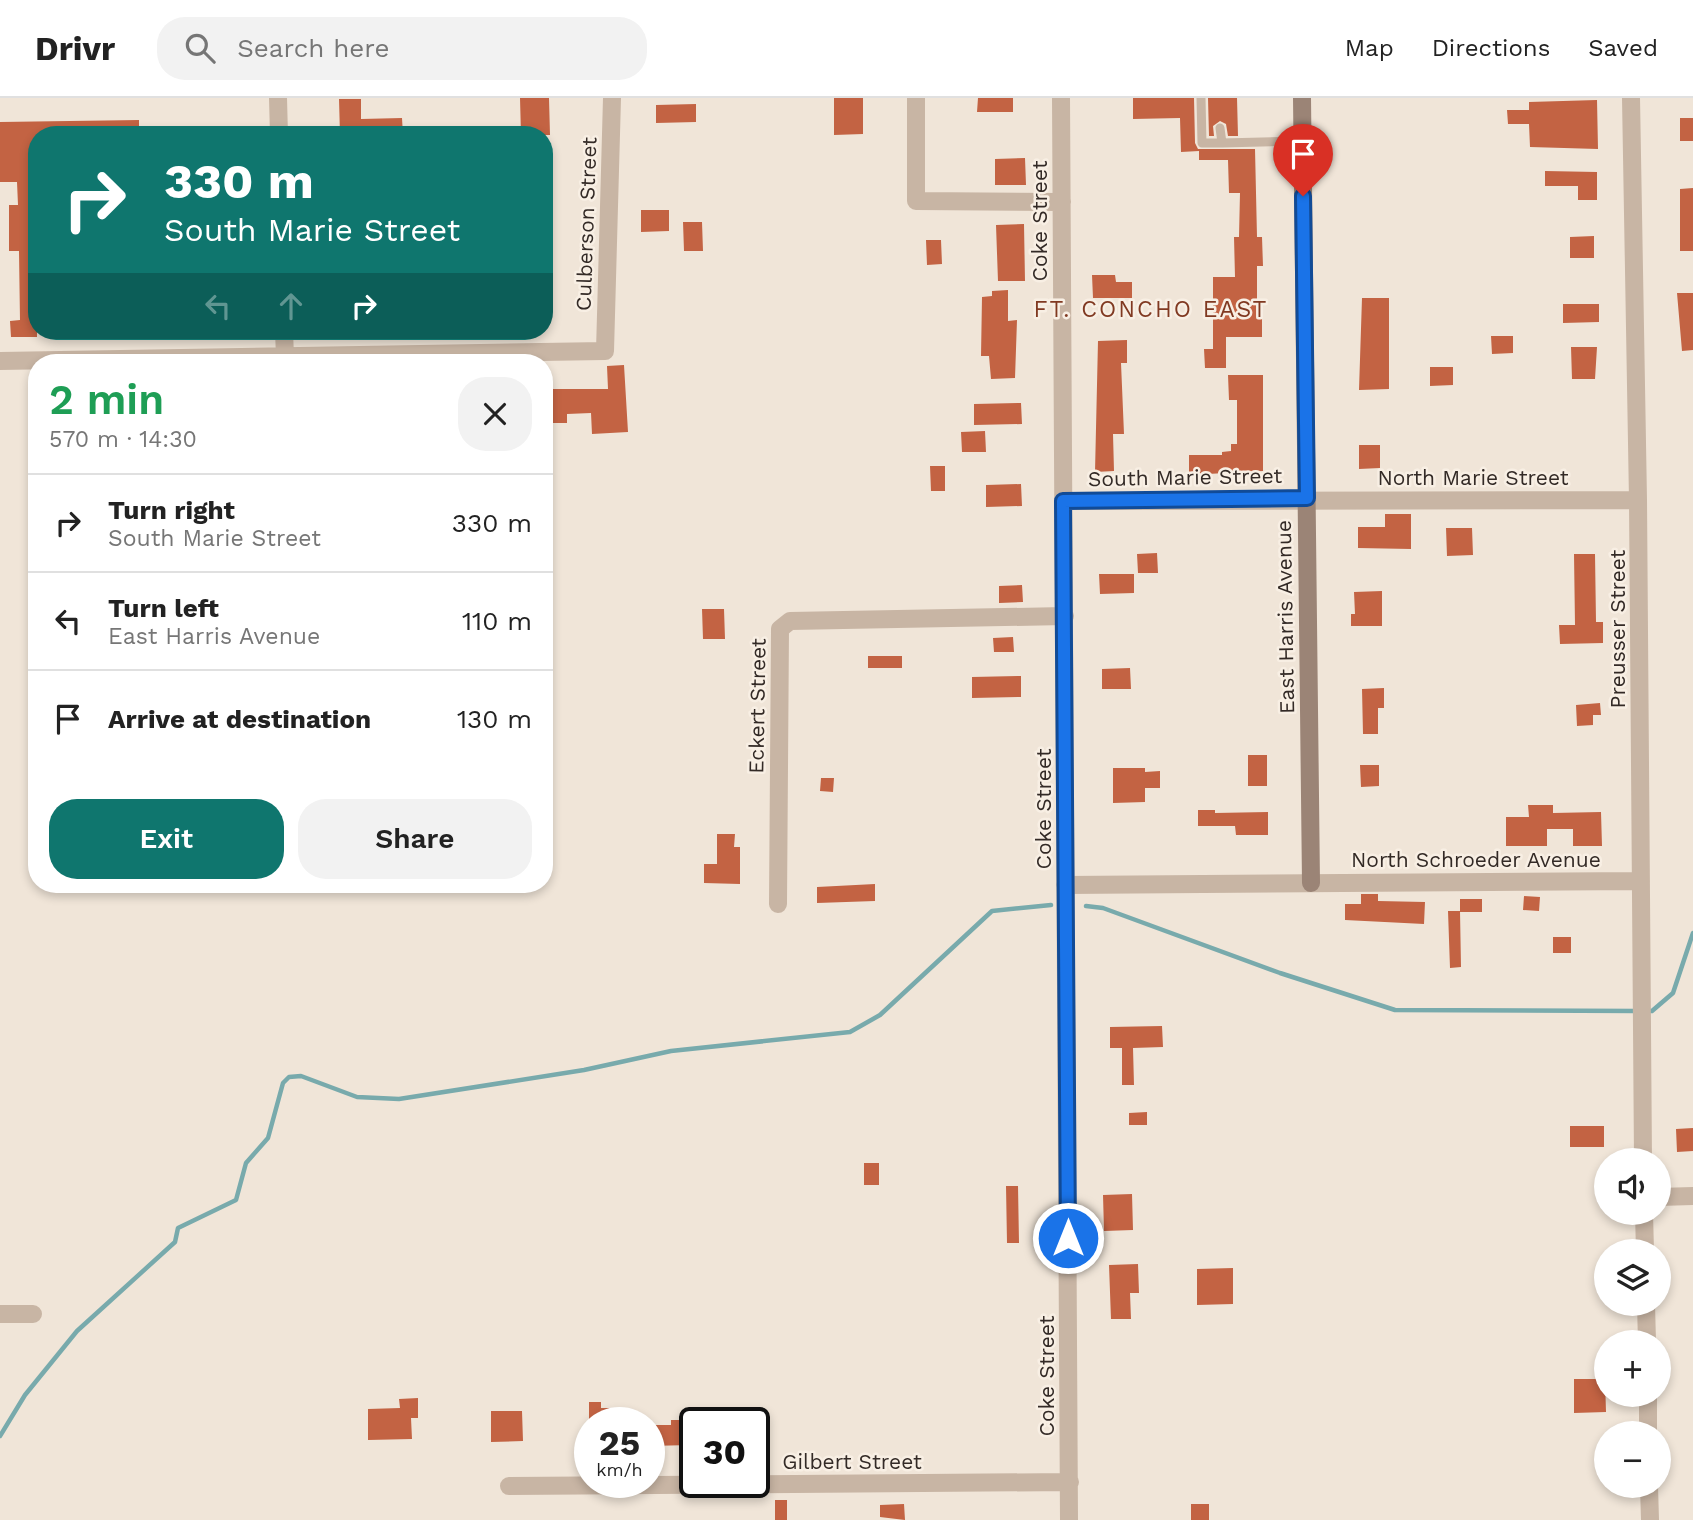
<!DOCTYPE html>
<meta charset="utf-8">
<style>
:root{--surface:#fff;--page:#f2f2f2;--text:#222;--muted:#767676;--line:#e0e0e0;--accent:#0f766e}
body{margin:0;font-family:"Work Sans",sans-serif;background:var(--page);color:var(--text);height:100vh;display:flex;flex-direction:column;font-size:26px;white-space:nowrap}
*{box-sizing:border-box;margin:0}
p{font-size:23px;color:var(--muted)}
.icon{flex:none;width:38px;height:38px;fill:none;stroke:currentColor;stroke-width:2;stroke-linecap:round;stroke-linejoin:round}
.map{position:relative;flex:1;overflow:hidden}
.panel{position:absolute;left:28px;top:256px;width:525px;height:539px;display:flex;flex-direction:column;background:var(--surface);border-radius:28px;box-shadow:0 4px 10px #0003}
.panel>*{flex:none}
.top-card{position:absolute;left:28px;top:28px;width:525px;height:214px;border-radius:28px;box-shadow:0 4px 10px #0003;background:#0f766e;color:#fff;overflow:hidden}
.fabs{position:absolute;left:1594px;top:1050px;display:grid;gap:14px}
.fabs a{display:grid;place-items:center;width:77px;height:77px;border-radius:50%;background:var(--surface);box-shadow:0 4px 10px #0003;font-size:35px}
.speed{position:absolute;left:574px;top:1309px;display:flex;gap:14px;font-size:35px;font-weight:700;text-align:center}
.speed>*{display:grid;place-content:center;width:91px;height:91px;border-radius:50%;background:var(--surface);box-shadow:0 4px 10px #0003;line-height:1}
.speed small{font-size:18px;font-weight:400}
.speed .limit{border:4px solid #111;border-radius:10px;background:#fff;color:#111}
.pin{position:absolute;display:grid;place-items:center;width:60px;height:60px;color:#fff;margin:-72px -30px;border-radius:50% 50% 50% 0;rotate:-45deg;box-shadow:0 0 7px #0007}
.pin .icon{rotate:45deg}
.me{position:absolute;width:77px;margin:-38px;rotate:0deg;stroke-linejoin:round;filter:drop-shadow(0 0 5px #0008)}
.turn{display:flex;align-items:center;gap:24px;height:147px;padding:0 21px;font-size:32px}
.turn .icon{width:91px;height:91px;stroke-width:2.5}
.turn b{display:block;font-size:49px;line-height:60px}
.lanes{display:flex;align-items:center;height:66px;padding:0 21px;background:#0003;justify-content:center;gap:35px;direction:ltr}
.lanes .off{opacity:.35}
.round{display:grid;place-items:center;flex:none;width:74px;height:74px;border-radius:28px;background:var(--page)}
.overview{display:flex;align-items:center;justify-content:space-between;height:119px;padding:0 21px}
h1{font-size:42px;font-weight:600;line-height:52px;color:#1e9e55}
.button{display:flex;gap:14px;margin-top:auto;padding:14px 21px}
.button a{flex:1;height:80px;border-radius:28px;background:var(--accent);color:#fff;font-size:28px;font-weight:600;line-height:80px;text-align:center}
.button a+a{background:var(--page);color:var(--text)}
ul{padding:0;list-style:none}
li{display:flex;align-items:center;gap:21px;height:98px;padding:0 21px;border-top:2px solid var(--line)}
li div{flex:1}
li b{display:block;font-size:26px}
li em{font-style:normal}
header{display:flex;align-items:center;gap:42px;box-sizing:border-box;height:98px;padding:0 35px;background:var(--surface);border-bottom:2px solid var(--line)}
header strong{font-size:33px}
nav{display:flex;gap:38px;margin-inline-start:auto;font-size:24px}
.search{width:490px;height:63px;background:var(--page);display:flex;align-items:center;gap:18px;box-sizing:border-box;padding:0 24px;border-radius:28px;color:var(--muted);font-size:26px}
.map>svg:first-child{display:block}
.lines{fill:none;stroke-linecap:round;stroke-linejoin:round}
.stream{stroke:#78aaac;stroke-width:4.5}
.building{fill:#c36343}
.lane{stroke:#c8b5a4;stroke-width:9}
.street{stroke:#c8b5a4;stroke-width:18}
.secondary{stroke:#9b8476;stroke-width:18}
.route-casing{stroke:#114b97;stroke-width:18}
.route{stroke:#1a73e8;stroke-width:12}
.labels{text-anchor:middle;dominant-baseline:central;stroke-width:5;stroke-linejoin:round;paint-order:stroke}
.street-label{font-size:21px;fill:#332a26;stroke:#f8efe4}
.neighbourhood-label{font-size:23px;letter-spacing:2px;fill:#803921;stroke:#f8efe4}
</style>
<header>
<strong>Drivr</strong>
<div class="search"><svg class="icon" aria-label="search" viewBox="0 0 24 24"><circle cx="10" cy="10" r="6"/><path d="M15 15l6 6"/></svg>Search here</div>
<nav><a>Map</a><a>Directions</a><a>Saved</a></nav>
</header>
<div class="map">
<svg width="1693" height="1422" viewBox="0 0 1693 1422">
<rect width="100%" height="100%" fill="#f0e5d8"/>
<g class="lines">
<path class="stream" d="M1086,808l17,2 177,65 115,37 242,1
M1646,913h6l21,-18 20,-60
M0,1338l25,-41 52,-64 98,-89 3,-14 58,-28 10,-37 22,-25 15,-55 6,-6 12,-1 56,21 42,2 185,-29 87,-19 179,-19 30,-17 112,-104 59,-6"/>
</g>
<path class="building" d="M520,0h29l1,37h-29z
M834,0h29v36l-29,1z
M978,0h35v14h-36z
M1133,0h61l1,45 3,6h57l2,88h5l1,29h-6v42h5v29h-36v31h-21l-1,-19h9v-72h22l-1,-40h5l1,-44h-11l-1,-33h-29v-9l-18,1 -1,-34 -47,1z
M1208,0h29l1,38h-10l-2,-12 -6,-3 -7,5 1,10h-5z
M339,1h22v20l41,-1 1,17h-63z
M1597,2l1,49 -68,-2 -1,-23h-21l-1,-14h22v-8z
M696,6v18l-40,1v-18z
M1680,20h13v23h-13z
M139,22v15h-102v202h-26l-1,-16 10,-1 -1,-69h-10v-46h9l-1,-23h-17v-60z
M1025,60l1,27h-31v-26z
M1545,73l52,1v28h-19v-14h-33z
M1693,90v63h-13v-62z
M641,112h28v21l-28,1z
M683,124h19l1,29h-19z
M1024,126l1,57h-27l-2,-56z
M1594,138v22h-24v-21z
M926,142h15l1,24 -15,1z
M1092,177h23l1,7h16v16h-39z
M1008,192v31l9,-1 -2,58 -24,1 -2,-23h-8l1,-59 10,-1v-5z
M1677,195h16v57l-11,1z
M1362,200h27v91l-30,1z
M1563,206h36v18l-36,1z
M1491,238h22v17l-21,1z
M1127,242v23h-6l3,71h-11l1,37 -19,1 3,-131z
M1571,249h26l-2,32h-23z
M624,267l4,67 -36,2 -1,-21 -24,1v9h-20l-1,-34h62l-1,-23z
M1430,269h23v18l-23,1z
M1228,277h35v96l-74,4v-20h33v-3l9,-1v-7h6v-44h-8z
M1021,305l1,21 -48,1v-21z
M985,333l1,21h-24l-1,-20z
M1359,347h21v23l-21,1z
M930,368h15v25h-14z
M1021,386l1,22 -36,1v-22z
M1385,416h26v35l-53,-1v-21h27z
M1446,430h26l1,27 -26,1z
M1157,455l1,20h-20l-1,-19z
M1574,456h21l1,68h7v21l-43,1 -1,-19h16z
M1099,476h35v19l-34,1z
M1022,487l1,17 -24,1v-17z
M1382,493v35h-31v-12h4l-1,-22z
M702,511h22l1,30h-22z
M1013,539l1,15h-20l-1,-14z
M868,558h34v12h-34z
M1130,570l1,21h-29v-20z
M1021,578v21l-49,1v-21z
M1384,590v20h-6v26h-15l-1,-45z
M1600,605l1,12h-8v10l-16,1 -1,-21z
M1248,657h19v31h-19z
M1360,667h19v21l-18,1z
M1113,670h32v4l15,-1v17h-15v14l-32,1z
M821,680h13l-1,14 -13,-1z
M1528,707h25v8l48,-1 1,34h-29v-17h-26v17h-41v-29h23z
M1198,712h17v3l53,-1v23h-32l-1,-9h-37z
M717,736h18l-1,13h6v37l-36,-1v-19h13z
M875,786v17l-58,2v-16z
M1361,796h17v7l47,1 -1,22 -79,-4v-16h16z
M1524,798l16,1 -1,14 -16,-1z
M1460,801h22v13h-22z
M1448,813h12l1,56 -11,1z
M1553,839h18v16h-18z
M1162,928l1,21 -30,1 1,37h-12v-37h-12v-21z
M1147,1014v13h-18v-12z
M1570,1028h34v21h-34z
M1693,1030v23l-16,1 -1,-23z
M864,1065h15v22h-15z
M1006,1088h12l1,57h-12z
M1132,1096l1,36 -29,1 -1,-36z
M1138,1166l1,29h-9l1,26h-20l-2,-54z
M1233,1170v36l-36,1v-36z
M1574,1281h31l1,33 -32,1z
M418,1300v20h-7l1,21 -44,1v-31l32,-1 -1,-9z
M589,1304h12v6h14l1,15h-27z
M491,1313h31l1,30 -32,1z
M671,1322h20v25l-42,1v-21h22z
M775,1402h12v20h-12z
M904,1406l1,16 -25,-3v-12z
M1191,1406h18v16h-18z"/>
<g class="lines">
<path class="lane" d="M1201,0l1,45h20
M1220,30l2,15 80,-2"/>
<path class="street" d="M278,0l1,37
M916,0v103l146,1
M1061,0l8,1422
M1631,0l7,402 5,660
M284,233l1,26
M0,263l605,-10 7,-253
M1063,403l575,-1
M1065,787l576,-4
M778,806l2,-275 10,-8 275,-5
M1659,1099l34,-1
M1644,1115l1,38
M1646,1206l1,38
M0,1216h33
M1648,1297v38
M509,1388l561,-4
M1649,1388l1,34"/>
<path class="secondary" d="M1302,0l9,785"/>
</g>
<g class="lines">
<defs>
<path id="route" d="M1068,1140l-5,-737 244,-3 -4,-302"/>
</defs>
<use href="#route" class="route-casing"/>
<use href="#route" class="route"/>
</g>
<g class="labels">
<g class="street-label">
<text transform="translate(1039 123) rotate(-90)">Coke Street</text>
<text transform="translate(586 126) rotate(-88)">Culberson Street</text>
<text transform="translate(1185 379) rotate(-1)">South Marie Street</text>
<text x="1473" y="379">North Marie Street</text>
<text transform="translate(1285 519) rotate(-91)">East Harris Avenue</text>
<text transform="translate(1617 531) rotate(-90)">Preusser Street</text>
<text transform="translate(757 608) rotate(-89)">Eckert Street</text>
<text transform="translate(1043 711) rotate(-90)">Coke Street</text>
<text x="1476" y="761">North Schroeder Avenue</text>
<text transform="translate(1046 1278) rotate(-90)">Coke Street</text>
<text x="852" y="1363">Gilbert Street</text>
</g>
<g class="neighbourhood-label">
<text x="1151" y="211">FT. CONCHO EAST</text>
</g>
</g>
</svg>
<div class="fabs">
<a><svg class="icon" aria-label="sound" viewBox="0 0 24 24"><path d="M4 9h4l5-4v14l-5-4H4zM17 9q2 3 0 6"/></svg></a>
<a><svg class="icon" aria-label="layers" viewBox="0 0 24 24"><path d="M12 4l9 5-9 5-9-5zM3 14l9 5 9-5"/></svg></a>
<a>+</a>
<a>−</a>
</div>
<div class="speed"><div>25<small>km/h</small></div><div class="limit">30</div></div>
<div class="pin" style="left:1303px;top:98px;background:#d93025"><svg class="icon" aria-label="arrive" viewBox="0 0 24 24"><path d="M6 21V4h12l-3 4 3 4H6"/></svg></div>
<svg class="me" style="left:1068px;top:1140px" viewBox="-20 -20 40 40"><circle r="17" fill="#1a73e8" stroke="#fff" stroke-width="3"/><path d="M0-11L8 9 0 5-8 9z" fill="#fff"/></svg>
<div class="top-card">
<div class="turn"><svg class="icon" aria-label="right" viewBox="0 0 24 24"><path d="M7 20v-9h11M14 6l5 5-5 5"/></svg><div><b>330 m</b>South Marie Street</div></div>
<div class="lanes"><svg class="icon off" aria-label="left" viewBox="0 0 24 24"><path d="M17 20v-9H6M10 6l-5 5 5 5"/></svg><svg class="icon off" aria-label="ahead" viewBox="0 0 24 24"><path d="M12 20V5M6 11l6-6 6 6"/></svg><svg class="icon" aria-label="right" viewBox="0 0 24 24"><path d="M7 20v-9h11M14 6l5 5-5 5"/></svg></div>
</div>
<section class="panel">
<div class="overview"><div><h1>2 min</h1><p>570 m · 14:30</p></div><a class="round"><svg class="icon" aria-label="close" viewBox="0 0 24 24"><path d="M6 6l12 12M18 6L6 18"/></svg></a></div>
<ul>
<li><svg class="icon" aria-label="right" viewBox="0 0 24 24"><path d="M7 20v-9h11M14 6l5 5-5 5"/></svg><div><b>Turn right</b><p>South Marie Street</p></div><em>330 m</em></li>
<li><svg class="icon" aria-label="left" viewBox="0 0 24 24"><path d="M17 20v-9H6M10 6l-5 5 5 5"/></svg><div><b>Turn left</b><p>East Harris Avenue</p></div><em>110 m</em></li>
<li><svg class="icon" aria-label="arrive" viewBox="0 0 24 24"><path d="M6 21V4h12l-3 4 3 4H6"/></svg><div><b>Arrive at destination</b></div><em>130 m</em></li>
</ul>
<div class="button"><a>Exit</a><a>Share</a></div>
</section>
</div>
